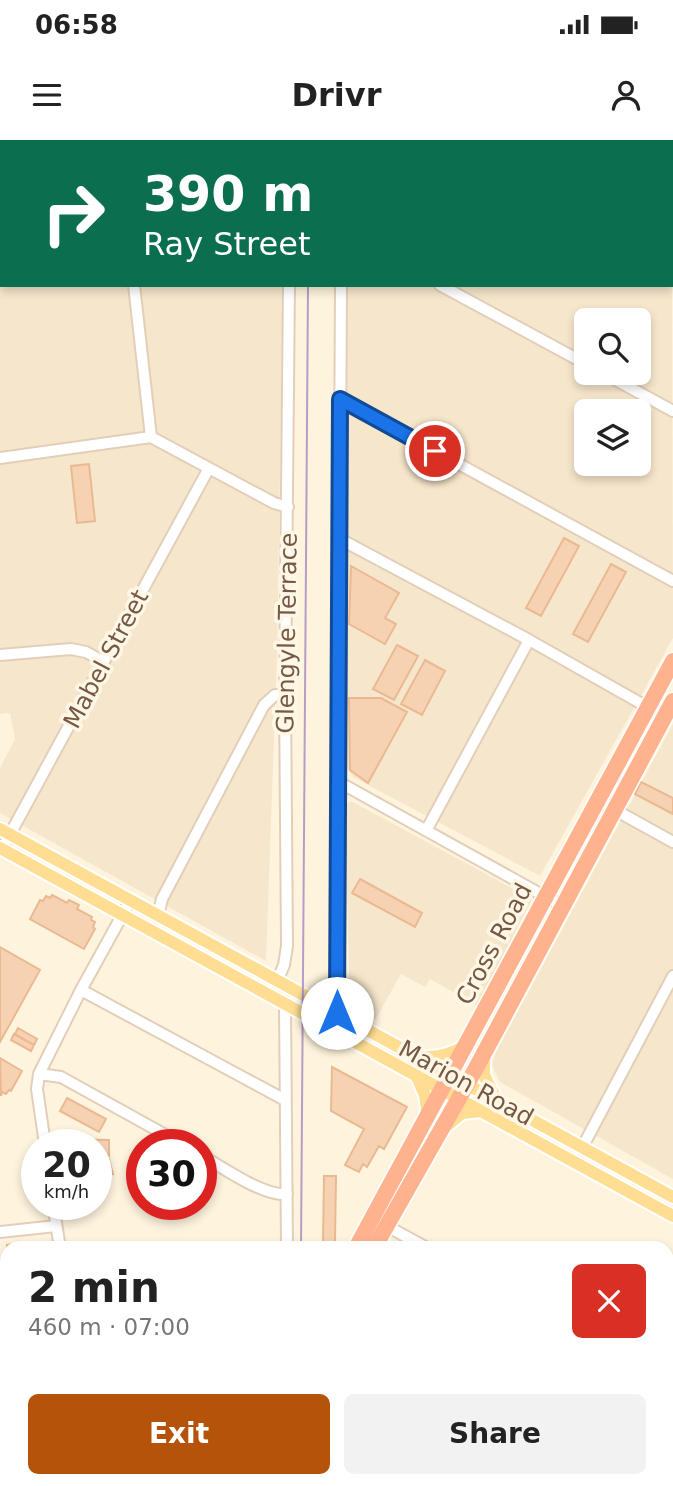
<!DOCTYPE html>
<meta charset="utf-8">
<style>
:root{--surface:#fff;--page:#f2f2f2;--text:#222;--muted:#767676;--accent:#b45309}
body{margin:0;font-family:"DejaVu Sans",sans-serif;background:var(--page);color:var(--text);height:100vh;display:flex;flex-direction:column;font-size:26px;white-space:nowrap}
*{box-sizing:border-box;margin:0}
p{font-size:23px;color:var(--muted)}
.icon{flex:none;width:38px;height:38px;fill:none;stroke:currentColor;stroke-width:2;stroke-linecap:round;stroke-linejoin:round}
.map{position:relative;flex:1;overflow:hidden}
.side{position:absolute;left:0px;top:1101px;width:674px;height:247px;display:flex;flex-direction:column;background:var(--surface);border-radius:21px 21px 0 0;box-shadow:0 4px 10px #0003}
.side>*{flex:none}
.banner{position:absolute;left:0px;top:0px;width:674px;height:147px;box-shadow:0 4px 10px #0003;background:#0b6e4f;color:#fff;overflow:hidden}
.tools{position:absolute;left:574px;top:168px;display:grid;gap:14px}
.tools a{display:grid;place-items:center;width:77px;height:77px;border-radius:10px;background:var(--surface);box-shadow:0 4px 10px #0003;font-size:35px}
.speed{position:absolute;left:21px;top:989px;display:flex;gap:14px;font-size:35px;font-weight:700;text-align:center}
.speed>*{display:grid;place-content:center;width:91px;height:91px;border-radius:50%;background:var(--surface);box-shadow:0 4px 10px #0003;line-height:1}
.speed small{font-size:18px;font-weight:400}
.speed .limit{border:10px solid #d22;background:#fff;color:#111}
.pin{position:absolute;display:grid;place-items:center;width:60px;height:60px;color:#fff;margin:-30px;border:4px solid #fff;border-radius:50%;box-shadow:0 2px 7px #0007}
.me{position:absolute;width:77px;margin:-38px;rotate:0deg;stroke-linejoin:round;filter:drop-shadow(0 0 5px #0008)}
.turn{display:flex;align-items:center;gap:24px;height:147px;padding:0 28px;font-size:32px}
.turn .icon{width:91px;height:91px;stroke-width:2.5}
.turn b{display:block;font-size:49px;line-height:60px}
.round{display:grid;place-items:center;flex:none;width:74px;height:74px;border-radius:10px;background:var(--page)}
.head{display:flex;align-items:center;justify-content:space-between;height:119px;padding:0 28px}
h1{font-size:42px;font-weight:700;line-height:52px}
.button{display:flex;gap:14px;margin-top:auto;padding:14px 28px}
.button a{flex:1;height:80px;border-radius:10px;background:var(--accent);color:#fff;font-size:28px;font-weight:700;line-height:80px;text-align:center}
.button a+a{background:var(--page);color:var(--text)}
.status{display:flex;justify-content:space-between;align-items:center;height:49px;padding:0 35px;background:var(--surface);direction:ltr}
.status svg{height:19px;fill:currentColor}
header{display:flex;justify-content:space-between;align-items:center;height:91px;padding:0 28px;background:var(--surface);font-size:32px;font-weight:700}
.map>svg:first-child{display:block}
.residential{fill:#f6e6cb;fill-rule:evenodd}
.green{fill:#ccecbb}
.building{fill:#f6d2b3;stroke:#eab992;stroke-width:2}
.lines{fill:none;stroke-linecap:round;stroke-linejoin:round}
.minor-casing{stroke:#e3cfb9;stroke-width:14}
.major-casing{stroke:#fff;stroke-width:16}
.highway-casing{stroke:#fff;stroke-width:19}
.minor{stroke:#fff;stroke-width:10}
.major{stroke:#ffde94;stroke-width:12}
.highway{stroke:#feb38e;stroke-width:16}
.tram{stroke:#b69dc7;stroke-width:2}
.route-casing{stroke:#114b97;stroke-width:18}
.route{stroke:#1a73e8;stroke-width:12}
.labels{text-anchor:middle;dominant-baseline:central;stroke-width:7;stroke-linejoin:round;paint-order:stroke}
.street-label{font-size:24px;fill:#765944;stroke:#fff7e6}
</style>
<div class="status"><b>06:58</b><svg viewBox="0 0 49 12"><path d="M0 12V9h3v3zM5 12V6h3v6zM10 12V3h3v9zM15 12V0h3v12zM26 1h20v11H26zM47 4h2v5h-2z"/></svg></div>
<header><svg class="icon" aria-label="menu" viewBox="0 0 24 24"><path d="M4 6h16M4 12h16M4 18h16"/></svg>Drivr<svg class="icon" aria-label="person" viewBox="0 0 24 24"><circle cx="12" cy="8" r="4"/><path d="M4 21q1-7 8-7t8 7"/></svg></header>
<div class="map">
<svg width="673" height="1346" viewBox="0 0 673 1346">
<rect width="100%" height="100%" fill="#fef4dd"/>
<path class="residential" d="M0,0h285l-283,2v143h281l-6,368 -11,308 -266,-148v-45l15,-29 -5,-26 -10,1z
M347,0h107l3,2h-110z
M508,0h165v91l-1,-89z
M672,118l1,380 -133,238 -187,-99 -7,-10 1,-482h325zM586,180h53v53h-53zM586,271h53v53h-53z
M673,584v455l-173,-97 -8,-17 3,-11z
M351,661l181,98 -54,107 -48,-27 -5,8 -24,-13 -26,46 -25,-15 -5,-200z
M528,1340l10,6h-198v-5z"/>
<path class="green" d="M667,1158l6,3v67l-6,-4z"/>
<path class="building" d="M89,324l6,57 -18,2 -6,-57z
M564,398l15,8 -38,70 -15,-8z
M611,424l15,8 -38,70 -15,-8z
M351,426l48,27 -14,25 11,6 -11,20 -36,-20z
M397,505l21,11 -24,44 -21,-11z
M425,520l20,11 -23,44 -21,-11z
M349,558h32l26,14 -39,71 -18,-13z
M641,642l32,16v16l-38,-20z
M360,739l62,34 -7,14 -63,-34z
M52,755l15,8 2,-3 10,5 -2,4 15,8 -1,3 4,2 -2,5 2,2 -11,20 -54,-30 10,-19 3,1 3,-5 4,2z
M0,807l40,23 -40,72z
M18,888l19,11 -3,6 -19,-11z
M14,894l20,11 -3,6 -20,-11z
M0,918l22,13 -11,20 -2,-1 -3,4 -4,-2 -1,4z
M332,927l75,40 -23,42 -5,-3 -12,21 -4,-3 -4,8 -14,-7 19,-36 -33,-18z
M67,958l39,21 -7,13 -39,-21z
M65,999l44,1v16h-13v-12h-31z
M109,1019l4,15 -17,5v-17z
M324,1036h12l-1,66 -12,1z
M35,1102v6h-28v-3z
M0,1156l4,13 -1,6h-3z
M7,1257v14l-6,1 -1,-14z
M25,1340h42v6h-42z
M108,1340h25l1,6h-25z
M174,1340h15l10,6h-28z
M356,1340h3l10,6h-16z"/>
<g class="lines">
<defs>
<path id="minor" d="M118,0v2
M485,0l3,2
M290,2v-2
M341,2v-2
M672,100l1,1
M134,145l17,152
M440,145l146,79
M603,233l70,38
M340,259l333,182
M0,318l151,-21 123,66 14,4
M338,398l191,102 136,77
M0,515l71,-6 15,3 18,10
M337,641l225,125
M597,660l76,42
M427,689l102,-189
M2,709l207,-381
M158,776l4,-17 102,-194 11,-10h10
M278,839l6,-14 3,-19 -2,-251 4,-410
M81,850l204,110
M285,864l2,244
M337,873l4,-728
M39,934l22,3 121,67
M45,1004l-8,-55 2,-15 42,-84 49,-89
M582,1008l91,-172
M201,1015c21,12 63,42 86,39
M53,1064l7,44
M383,1084l44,24
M0,1092l56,-6
M667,1259l6,-12
M87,1340v6
M553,1340l10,6
M331,1346v-6
M619,1346l3,-6"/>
<path id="major" d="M0,689l673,368
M0,708l673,368
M484,915v20l12,24
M419,917c18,0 30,-1 45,-11
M416,935l9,20 3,22
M445,987l17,-14 19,-2"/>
<path id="highway" d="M356,1108l317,-587
M374,1108l101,-178 198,-369
M227,1346l3,-6
M245,1346l3,-6"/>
</defs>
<use href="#minor" class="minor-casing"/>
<use href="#major" class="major-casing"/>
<use href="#highway" class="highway-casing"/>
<use href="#minor" class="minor"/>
<use href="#major" class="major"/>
<use href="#highway" class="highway"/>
<path class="tram" d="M309,2v-2
M301,1108l7,-963
M305,1346v-6"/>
</g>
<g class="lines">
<defs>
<path id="route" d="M337,873l3,-614 95,52"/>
</defs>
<use href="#route" class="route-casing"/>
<use href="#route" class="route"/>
</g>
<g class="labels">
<g class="street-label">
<text transform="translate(287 493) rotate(-89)">Glengyle Terrace</text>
<text transform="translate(106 519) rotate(-62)">Mabel Street</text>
<text transform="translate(494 804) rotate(-62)">Cross Road</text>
<text transform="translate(466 943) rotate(29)">Marion Road</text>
</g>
</g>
</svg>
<div class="tools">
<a><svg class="icon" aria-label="search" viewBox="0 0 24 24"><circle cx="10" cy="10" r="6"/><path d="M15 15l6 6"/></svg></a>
<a><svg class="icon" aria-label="layers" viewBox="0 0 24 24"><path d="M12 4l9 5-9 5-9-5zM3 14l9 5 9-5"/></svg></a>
</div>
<div class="speed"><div>20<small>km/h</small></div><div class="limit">30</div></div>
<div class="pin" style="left:435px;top:311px;background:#d93025"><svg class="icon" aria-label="arrive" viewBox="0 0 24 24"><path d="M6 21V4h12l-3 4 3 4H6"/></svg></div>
<svg class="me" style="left:337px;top:873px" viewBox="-20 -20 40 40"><circle r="19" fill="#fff"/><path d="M0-13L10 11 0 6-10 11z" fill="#1a73e8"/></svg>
<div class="banner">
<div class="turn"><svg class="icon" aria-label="right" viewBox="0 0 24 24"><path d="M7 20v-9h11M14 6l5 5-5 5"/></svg><div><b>390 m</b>Ray Street</div></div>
</div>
<section class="side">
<div class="head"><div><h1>2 min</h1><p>460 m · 07:00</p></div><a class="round" style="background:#d93025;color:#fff"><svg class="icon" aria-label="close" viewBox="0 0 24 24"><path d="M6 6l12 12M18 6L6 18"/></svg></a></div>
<div class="button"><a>Exit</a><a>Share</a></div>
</section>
</div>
